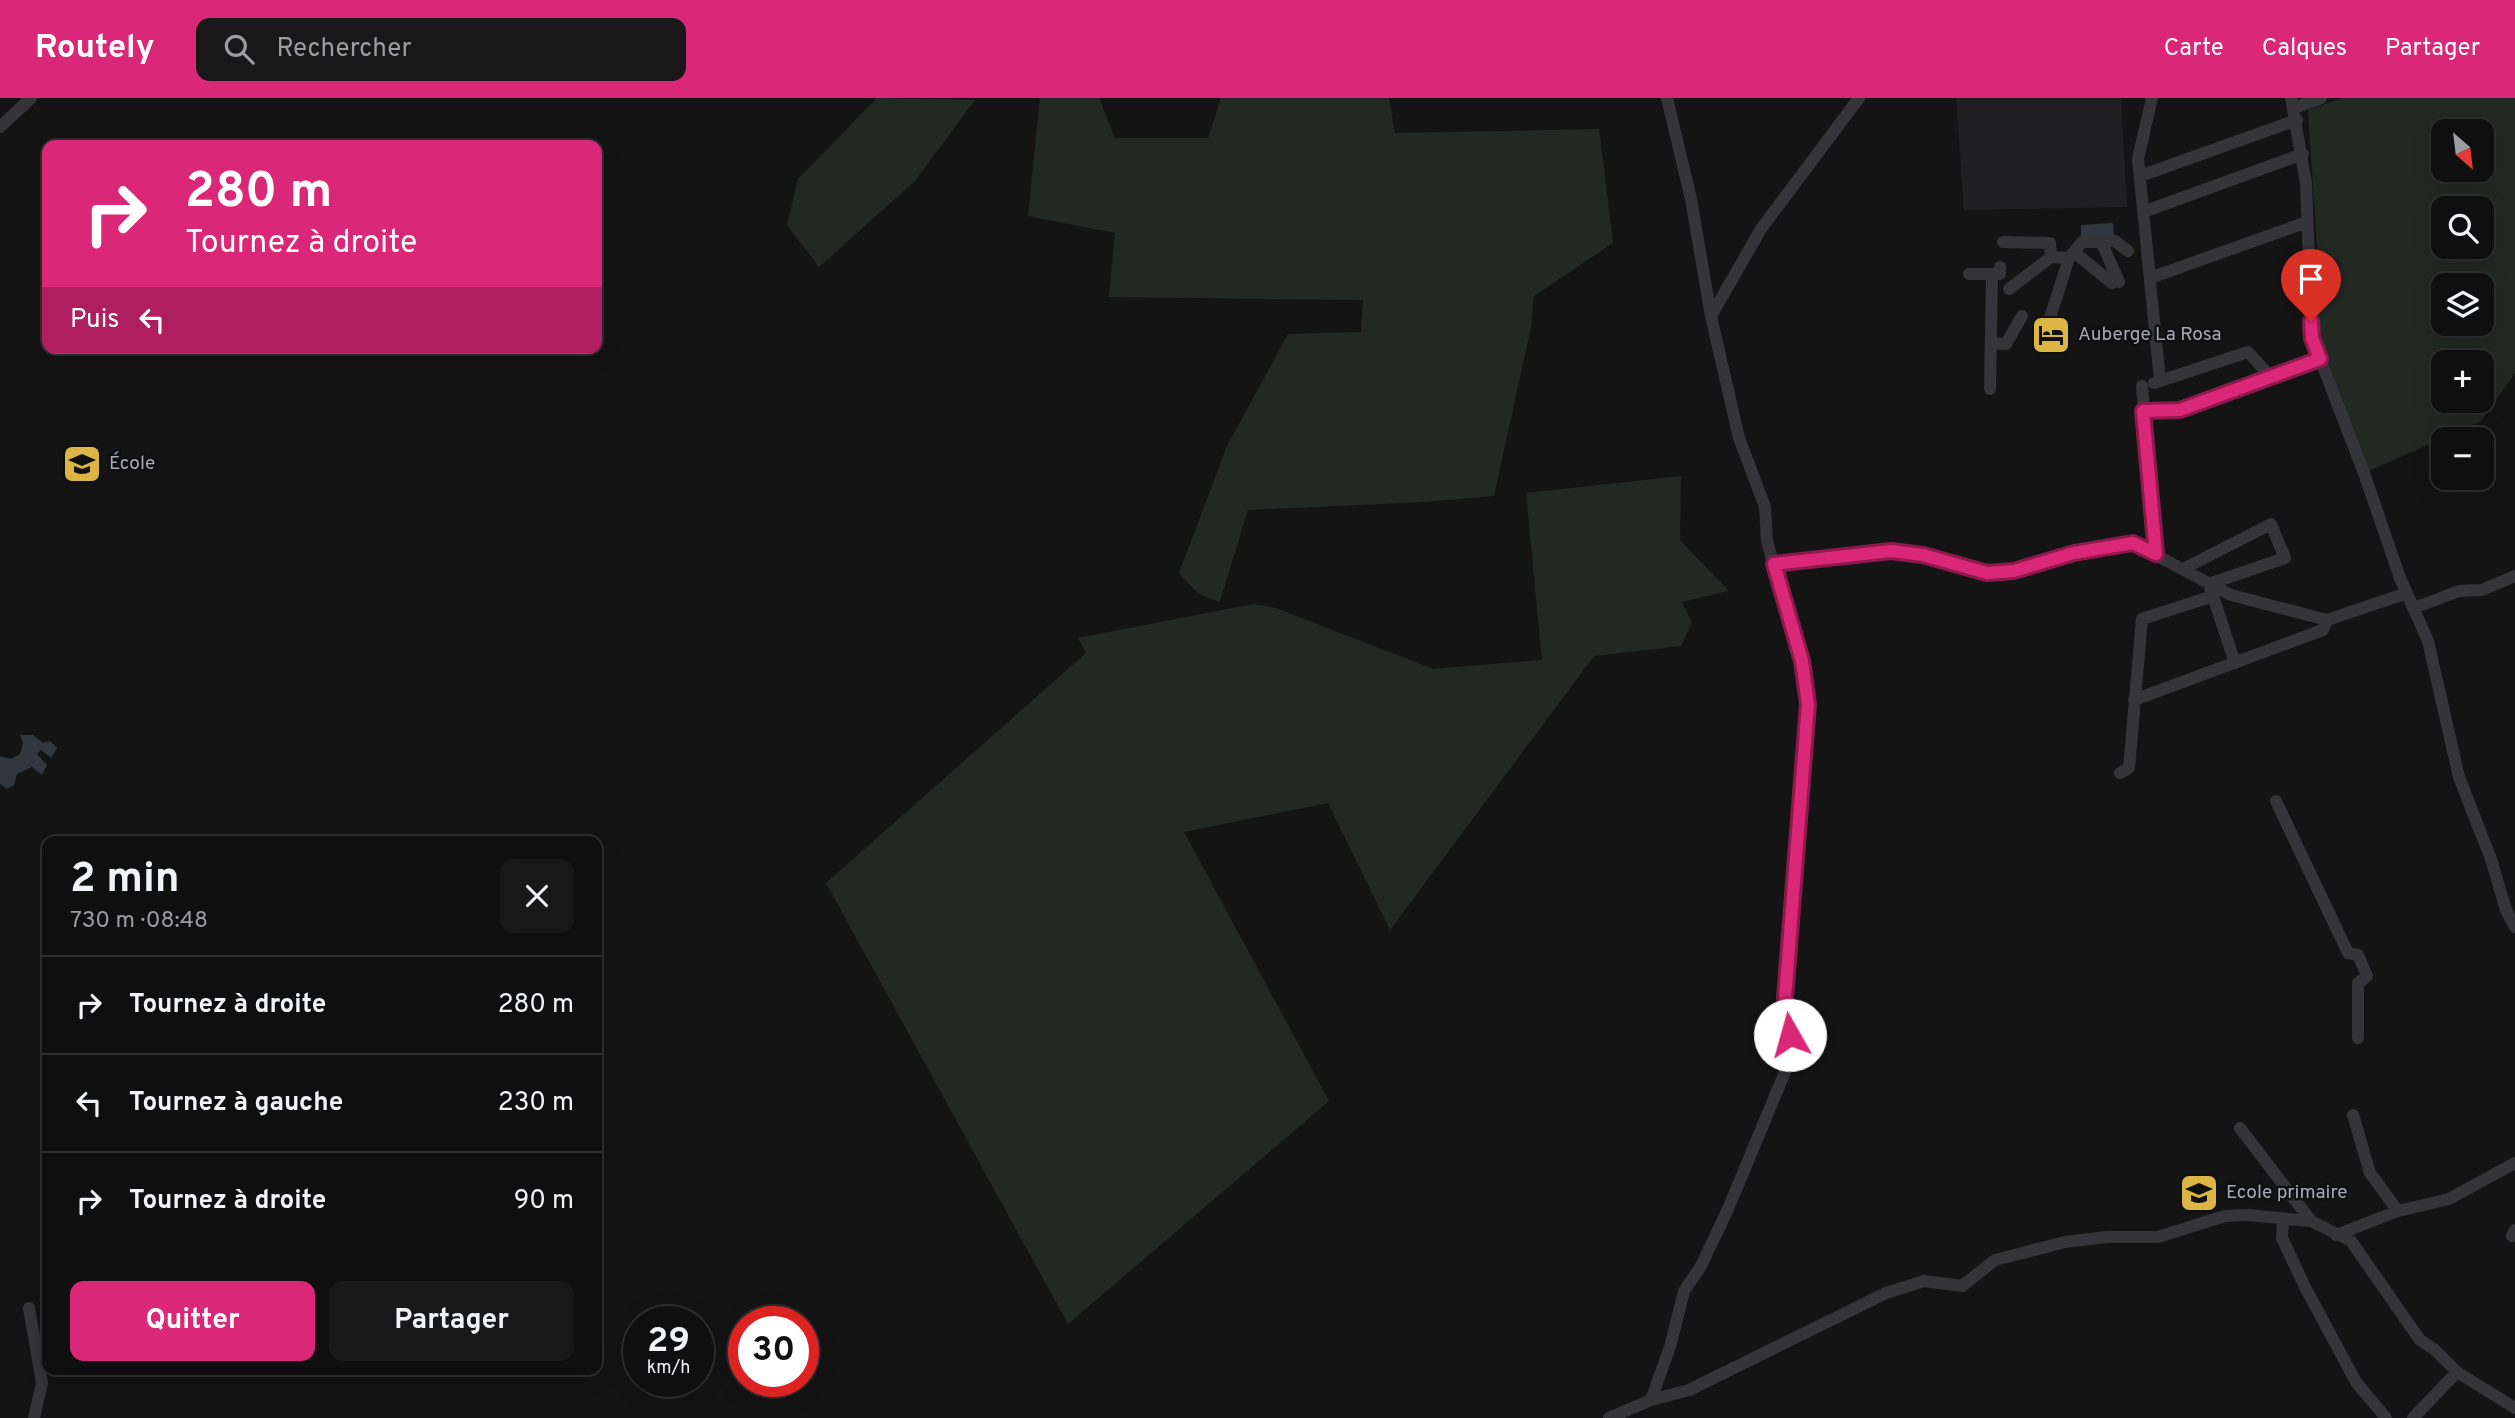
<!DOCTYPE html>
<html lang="fr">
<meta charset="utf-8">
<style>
:root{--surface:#0f0f10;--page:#181819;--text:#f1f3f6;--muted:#9b9c9f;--line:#2f2f30;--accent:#db2777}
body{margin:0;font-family:Overpass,sans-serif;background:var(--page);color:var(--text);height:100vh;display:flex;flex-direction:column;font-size:26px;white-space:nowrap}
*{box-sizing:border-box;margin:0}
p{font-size:23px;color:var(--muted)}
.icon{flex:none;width:38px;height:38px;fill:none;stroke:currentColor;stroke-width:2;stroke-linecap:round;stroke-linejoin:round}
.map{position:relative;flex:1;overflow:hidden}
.details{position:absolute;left:42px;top:738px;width:560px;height:539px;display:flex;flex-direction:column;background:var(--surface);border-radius:14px;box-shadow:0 4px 18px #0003,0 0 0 2px var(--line)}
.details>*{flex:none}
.banner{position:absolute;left:42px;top:42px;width:560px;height:214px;border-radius:14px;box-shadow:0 4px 18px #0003,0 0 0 2px var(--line);background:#db2777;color:#fff;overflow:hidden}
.needle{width:46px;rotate:152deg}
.controls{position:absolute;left:2431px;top:21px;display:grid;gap:14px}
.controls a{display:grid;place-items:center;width:63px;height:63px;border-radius:14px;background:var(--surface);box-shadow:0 4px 18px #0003,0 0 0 2px var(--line);font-size:35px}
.speed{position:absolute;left:623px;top:1208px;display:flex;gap:14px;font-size:35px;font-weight:700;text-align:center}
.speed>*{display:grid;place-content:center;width:91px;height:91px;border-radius:50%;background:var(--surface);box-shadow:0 4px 18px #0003,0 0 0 2px var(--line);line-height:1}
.speed small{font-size:18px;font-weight:400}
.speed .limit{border:10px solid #d22;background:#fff;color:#111}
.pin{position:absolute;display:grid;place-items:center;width:60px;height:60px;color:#fff;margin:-72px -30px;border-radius:50% 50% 50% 0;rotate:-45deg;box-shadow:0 0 7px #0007}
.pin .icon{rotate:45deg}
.me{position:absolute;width:77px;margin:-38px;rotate:353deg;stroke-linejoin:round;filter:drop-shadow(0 0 5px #0008)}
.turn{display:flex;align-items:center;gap:24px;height:147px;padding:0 28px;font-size:32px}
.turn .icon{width:91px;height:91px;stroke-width:2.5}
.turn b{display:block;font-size:49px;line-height:60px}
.then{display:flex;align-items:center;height:66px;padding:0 28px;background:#0003;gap:14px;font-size:26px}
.round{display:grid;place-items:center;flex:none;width:74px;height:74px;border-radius:14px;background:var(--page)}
.overview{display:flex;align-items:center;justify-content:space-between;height:119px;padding:0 28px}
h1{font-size:42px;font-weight:700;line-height:52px}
.action{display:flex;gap:14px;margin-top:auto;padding:14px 28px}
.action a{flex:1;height:80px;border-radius:14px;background:var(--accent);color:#fff;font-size:28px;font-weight:700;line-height:80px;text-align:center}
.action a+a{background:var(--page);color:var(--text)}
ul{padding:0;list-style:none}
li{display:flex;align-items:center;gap:21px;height:98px;padding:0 28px;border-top:2px solid var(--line)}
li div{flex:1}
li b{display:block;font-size:26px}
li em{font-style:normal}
header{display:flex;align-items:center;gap:42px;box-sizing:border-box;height:98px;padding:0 35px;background:var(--accent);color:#fff}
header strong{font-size:33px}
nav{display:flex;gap:38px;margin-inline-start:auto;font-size:24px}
.search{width:490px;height:63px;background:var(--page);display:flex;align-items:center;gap:18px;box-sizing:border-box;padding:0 24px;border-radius:14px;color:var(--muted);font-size:26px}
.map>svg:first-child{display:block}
.built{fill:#202022}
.green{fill:#222923;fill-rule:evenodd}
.water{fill:#30373e}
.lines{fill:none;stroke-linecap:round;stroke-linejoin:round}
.minor{stroke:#353539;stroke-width:12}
.route-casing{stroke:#8e194d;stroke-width:18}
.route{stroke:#db2777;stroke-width:12}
.labels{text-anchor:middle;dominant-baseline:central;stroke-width:5;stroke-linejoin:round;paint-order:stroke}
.poi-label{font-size:19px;fill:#a7aab4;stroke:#0f0f10;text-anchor:start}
</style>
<header>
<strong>Routely</strong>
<div class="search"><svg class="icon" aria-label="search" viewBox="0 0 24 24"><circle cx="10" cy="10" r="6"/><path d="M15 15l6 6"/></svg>Rechercher</div>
<nav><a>Carte</a><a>Calques</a><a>Partager</a></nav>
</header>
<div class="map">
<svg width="2515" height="1320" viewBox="0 0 2515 1320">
<rect width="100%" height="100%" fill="#141415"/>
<path class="built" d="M1956,0h165l6,109 -163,3z"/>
<path class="green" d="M877,0l98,2 -60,81 -96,86 -32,-42 11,-46z
M1040,0h59l16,40h93l13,-40h168l6,35 204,-4 14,114 -79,53 -3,31 -37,169 -69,6 -177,8 -28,91c-19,-2 -29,-14 -41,-28l48,-127 61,-112 73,-2 2,-32 -254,-3 6,-64 -87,-17z
M2342,0h173v275l-34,48 -117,52 -52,-135 -3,-34 11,-13 -12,-181zM2443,33h39v39h-39zM2443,110h39v39h-39zM2443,187h39v39h-39zM2443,264h39v39h-39z
M1681,378l-1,64 49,51 -47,11 10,21 -11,23 -87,10 -204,274 -62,-127 -144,29 145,269 -261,223 -242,-441 260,-230 -8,-15 175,-34 23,4 157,61 109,-9 -16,-167z"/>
<path class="water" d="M2113,125l1,15 -33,2v-15z
M20,637h13l10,8 7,-2 7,7 -6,10 -10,-8 -4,4 10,11 -5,10 -10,-8 -15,7 -3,11 -7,4 -7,-5v-28l11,3 9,-5 3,-11z"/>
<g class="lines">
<path class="minor" d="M1667,0l24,101 20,117
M2152,0l-14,61 22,222
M2291,0l15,85 6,155 52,135 36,105 28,63 31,136 32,82 15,51 9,17
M2294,10l27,-10
M0,29l31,-29
M2140,78l157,-56
M2143,114l160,-58
M2101,143l18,41
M2003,144l47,1 1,14
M2074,154l38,31
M1969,176h31v-7
M2150,180l157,-56
M2009,191l42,-32 18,1
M2049,223l20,-63 13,-16 33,-1 13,10
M1993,245l13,1 16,-28
M2154,285l94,-31 23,25
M2142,288l14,168
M1990,291l2,-115
M2143,313l37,-1 140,-51
M1774,466l117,-13 32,4 64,18 27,-2 60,-18 59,-10 98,52 96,25 80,-27
M2183,471l88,-45 14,34 -76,26 26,79
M2414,510l45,-17 23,-1 33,-14
M2134,602l189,-70 4,-10
M2120,675l9,-5 13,-149 71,-23
M2276,703l72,152 10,2 9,21 -9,7v55
M2353,1017l17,58 28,38
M2240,1030l71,93
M2283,1122l-1,18 23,49 51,95 30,36
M2336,1137l62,-24 51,-12 66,-36
M2512,1138l3,-6
M29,1210l13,75 -8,35
M1651,1302l19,-53 14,-56 17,-25 27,-57 57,-137 5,-37 -5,-37 22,-262v-54l-40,-141 -2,-34 -26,-69 -28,-122 50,-87 98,-131
M1609,1320l42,-18 38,-10 197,-97 38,-12 38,5 33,-26 70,-18 42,-5h51l67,-21 22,-1 64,6 40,20 69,99 14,9 23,23 58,36
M2413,1320l44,-46"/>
</g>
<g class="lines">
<defs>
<path id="route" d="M1790,937l-5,-37 23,-294 -6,-43 -28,-97 117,-13 32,4 64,18 27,-2 60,-18 59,-10 23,11 -13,-143 37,-1 140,-51 -8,-21 -1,-17"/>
</defs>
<use href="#route" class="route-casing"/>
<use href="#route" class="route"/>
</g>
<defs>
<symbol id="hotel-square" viewBox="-11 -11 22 22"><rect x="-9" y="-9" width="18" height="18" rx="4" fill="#dbb645" stroke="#0f0f10"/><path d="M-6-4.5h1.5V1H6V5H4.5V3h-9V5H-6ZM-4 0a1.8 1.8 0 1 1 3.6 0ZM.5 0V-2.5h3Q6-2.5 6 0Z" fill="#111"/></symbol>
<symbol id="school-square" viewBox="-11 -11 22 22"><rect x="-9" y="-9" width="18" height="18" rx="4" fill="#dbb645" stroke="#0f0f10"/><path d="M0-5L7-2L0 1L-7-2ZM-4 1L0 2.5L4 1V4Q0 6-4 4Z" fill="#111"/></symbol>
</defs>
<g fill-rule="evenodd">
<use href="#hotel-square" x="2029" y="215" width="44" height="44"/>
<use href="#school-square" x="60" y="344" width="44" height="44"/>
<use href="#school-square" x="2177" y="1073" width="44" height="44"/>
</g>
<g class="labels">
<g class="poi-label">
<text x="2078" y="237">Auberge La Rosa</text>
<text x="109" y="366">École</text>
<text x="2226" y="1095">Ecole primaire</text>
</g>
</g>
</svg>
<div class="controls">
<a><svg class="needle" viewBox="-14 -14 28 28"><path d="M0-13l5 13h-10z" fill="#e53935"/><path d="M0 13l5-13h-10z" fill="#9b9c9f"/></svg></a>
<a><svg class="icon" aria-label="search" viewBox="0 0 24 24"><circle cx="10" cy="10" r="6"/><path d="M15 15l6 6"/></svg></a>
<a><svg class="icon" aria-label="layers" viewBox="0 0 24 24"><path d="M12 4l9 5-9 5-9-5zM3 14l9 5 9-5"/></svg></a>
<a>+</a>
<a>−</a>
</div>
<div class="speed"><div>29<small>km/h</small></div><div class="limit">30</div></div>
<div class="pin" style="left:2311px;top:223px;background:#d93025"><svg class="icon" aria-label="arrive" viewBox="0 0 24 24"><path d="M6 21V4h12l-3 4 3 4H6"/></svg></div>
<svg class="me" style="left:1790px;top:937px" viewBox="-20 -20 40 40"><circle r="19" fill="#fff"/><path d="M0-13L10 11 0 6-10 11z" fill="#db2777"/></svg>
<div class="banner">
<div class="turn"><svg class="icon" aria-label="right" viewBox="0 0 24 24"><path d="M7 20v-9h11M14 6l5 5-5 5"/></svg><div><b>280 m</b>Tournez à droite</div></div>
<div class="then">Puis<svg class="icon" aria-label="left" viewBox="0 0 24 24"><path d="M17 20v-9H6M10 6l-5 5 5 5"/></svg></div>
</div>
<section class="details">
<div class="overview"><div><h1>2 min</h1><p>730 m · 08:48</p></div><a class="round"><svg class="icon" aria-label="close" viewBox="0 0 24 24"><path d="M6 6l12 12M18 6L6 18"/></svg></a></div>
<ul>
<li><svg class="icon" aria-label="right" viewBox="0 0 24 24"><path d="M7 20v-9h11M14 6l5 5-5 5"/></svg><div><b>Tournez à droite</b></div><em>280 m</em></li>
<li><svg class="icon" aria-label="left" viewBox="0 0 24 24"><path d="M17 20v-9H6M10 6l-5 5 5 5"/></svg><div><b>Tournez à gauche</b></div><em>230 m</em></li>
<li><svg class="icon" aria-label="right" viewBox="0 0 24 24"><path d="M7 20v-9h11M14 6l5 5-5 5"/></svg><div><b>Tournez à droite</b></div><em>90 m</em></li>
</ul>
<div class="action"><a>Quitter</a><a>Partager</a></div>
</section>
</div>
